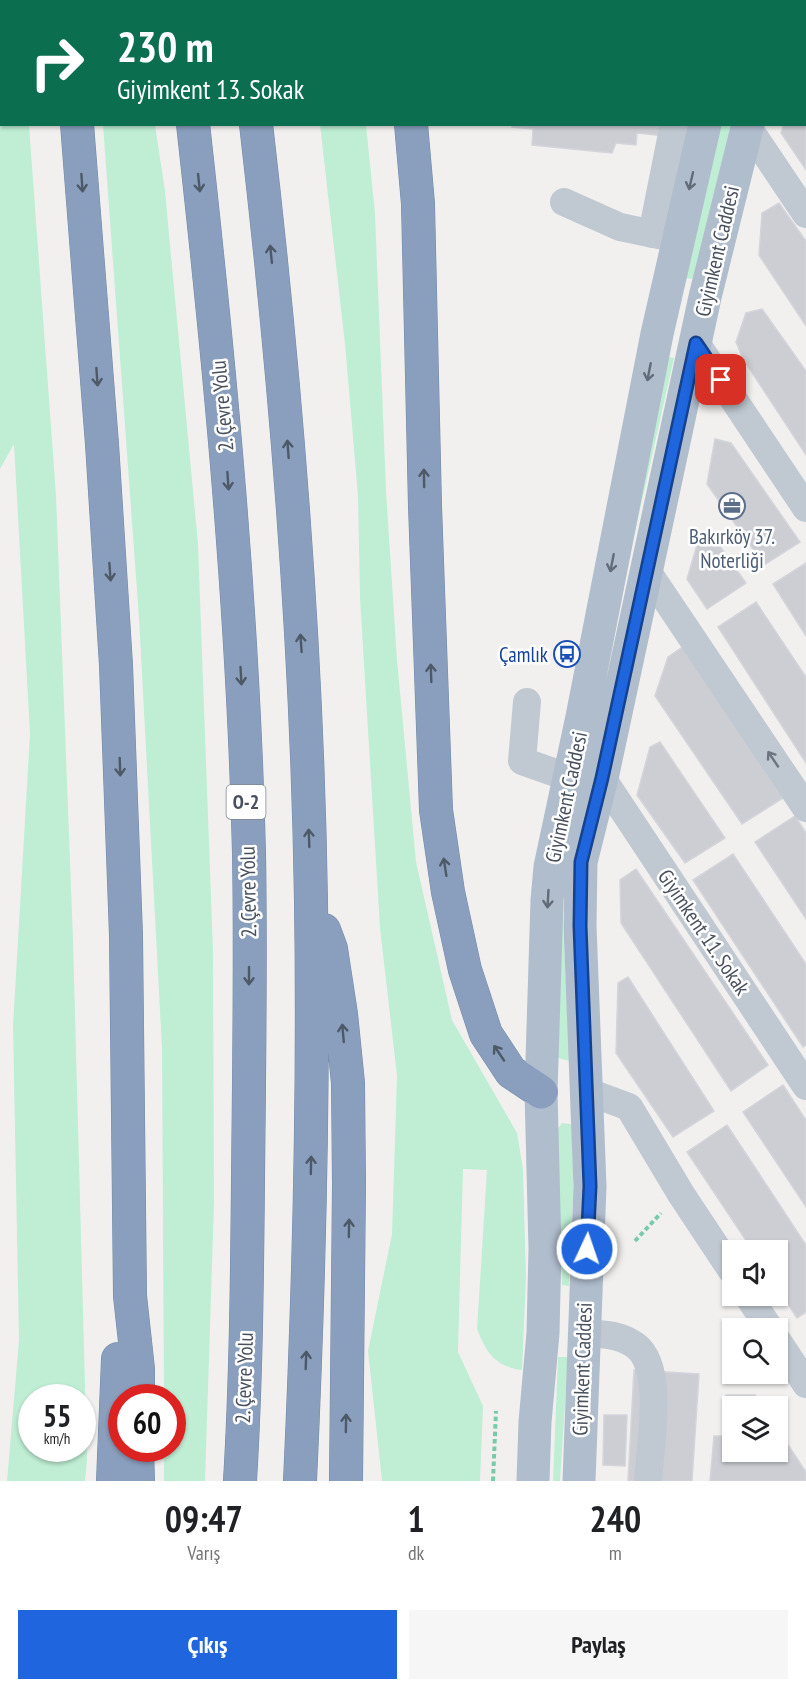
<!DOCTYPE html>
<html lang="tr">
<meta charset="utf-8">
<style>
:root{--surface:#fff;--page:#f6f6f6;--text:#202124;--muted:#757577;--accent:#1e65de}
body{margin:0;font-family:"PT Sans Narrow",sans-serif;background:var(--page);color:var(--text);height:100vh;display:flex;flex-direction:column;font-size:22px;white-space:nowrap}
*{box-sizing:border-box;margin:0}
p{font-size:20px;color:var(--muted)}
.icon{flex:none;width:33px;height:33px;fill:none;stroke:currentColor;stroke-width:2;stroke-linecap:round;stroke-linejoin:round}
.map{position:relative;height:1481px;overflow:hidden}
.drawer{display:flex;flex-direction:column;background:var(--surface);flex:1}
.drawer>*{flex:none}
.hud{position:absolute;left:0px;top:0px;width:807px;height:126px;box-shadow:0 2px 4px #0004;background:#0b6e4f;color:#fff;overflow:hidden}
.tools{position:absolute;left:722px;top:1240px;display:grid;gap:12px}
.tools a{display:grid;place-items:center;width:66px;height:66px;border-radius:0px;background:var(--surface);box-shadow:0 2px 4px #0004;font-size:30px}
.speed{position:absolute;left:18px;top:1384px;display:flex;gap:12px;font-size:30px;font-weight:700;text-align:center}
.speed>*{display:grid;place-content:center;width:78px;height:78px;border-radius:50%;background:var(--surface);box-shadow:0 2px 4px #0004;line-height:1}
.speed small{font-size:15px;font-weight:400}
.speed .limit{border:9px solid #d22;background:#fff;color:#111}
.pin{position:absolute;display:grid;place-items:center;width:51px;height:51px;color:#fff;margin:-26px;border-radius:12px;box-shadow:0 3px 9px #0006}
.me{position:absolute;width:66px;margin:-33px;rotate:3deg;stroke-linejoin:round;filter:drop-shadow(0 0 4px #0008)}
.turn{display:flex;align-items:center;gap:21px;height:126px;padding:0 18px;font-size:27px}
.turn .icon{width:78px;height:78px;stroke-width:2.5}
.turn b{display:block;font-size:42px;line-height:51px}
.eta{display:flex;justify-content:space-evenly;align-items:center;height:102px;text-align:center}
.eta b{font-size:36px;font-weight:600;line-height:42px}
.button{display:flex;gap:12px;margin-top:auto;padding:12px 18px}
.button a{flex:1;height:69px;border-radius:0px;background:var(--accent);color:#fff;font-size:24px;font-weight:600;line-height:69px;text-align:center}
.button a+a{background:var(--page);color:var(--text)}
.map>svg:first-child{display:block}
.green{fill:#bfeed4;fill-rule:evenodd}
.building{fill:#ccced4;stroke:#d4d5db;stroke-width:1.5}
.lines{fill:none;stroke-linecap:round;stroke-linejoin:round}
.highway-casing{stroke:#748aa9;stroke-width:34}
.path{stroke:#78cba8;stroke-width:4;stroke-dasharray:4.5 3;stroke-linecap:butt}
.minor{stroke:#c0c9d1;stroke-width:28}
.major{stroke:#b0bdcd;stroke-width:33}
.highway{stroke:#899fbd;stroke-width:33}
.oneway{stroke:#626c79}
.oneway2{stroke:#4e5967}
.oneway3{stroke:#6c7580}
.route-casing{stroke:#144290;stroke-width:15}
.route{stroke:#1e65de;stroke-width:10}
.labels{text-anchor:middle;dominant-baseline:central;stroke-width:5;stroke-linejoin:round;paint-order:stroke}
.shield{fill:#fff;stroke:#7f858e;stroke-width:1.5}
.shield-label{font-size:20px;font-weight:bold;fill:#48515d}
.street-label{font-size:21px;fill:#48515d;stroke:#fff}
.service-label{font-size:21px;fill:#4e5e75;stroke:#fff}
.transit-label{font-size:21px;fill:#164399;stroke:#fff;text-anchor:end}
</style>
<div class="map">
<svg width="806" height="1481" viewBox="0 0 806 1481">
<rect width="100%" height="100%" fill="#f2f0ef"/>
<path class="green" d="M0,0h21l-19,2v122l27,1 27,370 17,444 14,521 -2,21h-78l12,-141 -6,-314 17,-292 -16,-290 -14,25zM32,1398h50v51h-50z
M103,125h52l10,66 33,353 15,408 1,251 -9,278h-41v-32h8v-51h-8l-2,-350 -23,-430z
M320,125h46l9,88 11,278 11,169 19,202 36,158 65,113 6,36 3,109 -4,92c-27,-4 -35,-16 -45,-41l10,-159 -24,-1 -5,183 25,54 -3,75h-98l-14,-130 24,-117 5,-158 -17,-148 -20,-330 -2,-102 -13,-152z
M718,125h13l-37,154 -11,-1z
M663,356l11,2 -114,508 10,195 -16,-4 -3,-192z
M562,1123l8,1 6,6 -7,156 -7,-1 -7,-152z
M558,1357h10l-8,124h-7z"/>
<path class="building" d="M511,0h157l-157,2z
M806,103v67l-25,-37 3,-9h22z
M512,124h154l-2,12 -27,-3 -1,12 -20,-2 -4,10 -80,-8 1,-16 -21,-2z
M779,203l27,38v85l-47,-71 3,-42z
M762,309l44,62v84l-63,-96 -7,-17 10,-29z
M715,439l16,4 69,99 -36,23 -57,-81z
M699,538l20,7 27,38 -39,26 -20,-30z
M806,563v73l-33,-52z
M756,602l50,75v86l-88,-136z
M684,646l99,152 -41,26 -87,-128 13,-39z
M660,742l65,96 -40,25 -48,-68 13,-48z
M795,816l11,17v86l-51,-77z
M733,854l73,110v81l-3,2 -110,-167z
M636,869l132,196 -37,26 -110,-168 -1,-43z
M628,977l86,134 -41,26 -57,-84 2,-70z
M783,1085l23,35v87l-63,-95z
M727,1125l79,120v67l-9,6 -20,-30v-37h-24l-66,-99z
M634,1370l65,4 -7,107h-64z
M726,1395h29l8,12h-31v45h45v-24l29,44v9h-96l4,-45h11z
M604,1415h23l-2,51 -22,-1z"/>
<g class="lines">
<defs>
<path id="highway" d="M67,0v2
M177,0v2
M240,0l1,2
M397,0v2
M77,124l25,320 14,221 10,270 4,361 8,73v29
M193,124c27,242 50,485 56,729 2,109 0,218 -1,328 -1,100 -2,200 -8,300
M256,124c30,258 51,517 55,777 3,193 -2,387 -11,580
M411,124l7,80 7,302 11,304 12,82 17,78 21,64 25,38 30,20
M324,930l7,19 10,65 7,69 1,101 -3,297
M137,1449l1,32
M113,1481l5,-122"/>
</defs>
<use href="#highway" class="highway-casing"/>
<path class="path" d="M635,1241l26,-28
M493,1481l3,-70"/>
<path class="minor" d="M688,2v-2
M747,126l59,88
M564,202l56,25 58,12
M652,234l22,-110
M696,343l110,165
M647,571l159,237
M527,702l-5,59 48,17
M602,778l204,308
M586,1091l43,16 52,87 51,77
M748,1296l22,33
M583,1333c19,1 37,1 53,13 29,22 14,102 12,135
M777,1340l29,44"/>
<path class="major" d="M733,2l1,-2
M775,2v-2
M533,1481l2,-59 8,-89 2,-84 -4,-157 6,-192 3,-33 32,-150 75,-383 48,-210
M579,1481l11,-295 -10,-260 1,-64 21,-84 103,-481 43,-173"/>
<use href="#highway" class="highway"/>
</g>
<defs><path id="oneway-shaft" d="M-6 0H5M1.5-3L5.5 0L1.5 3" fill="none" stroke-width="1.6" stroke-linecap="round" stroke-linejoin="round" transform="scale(1.5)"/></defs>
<g class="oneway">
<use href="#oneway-shaft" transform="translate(691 181) rotate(103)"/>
<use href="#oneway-shaft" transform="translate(649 372) rotate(101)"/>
<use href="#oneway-shaft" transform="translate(612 563) rotate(101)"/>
<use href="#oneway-shaft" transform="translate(548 899) rotate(93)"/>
</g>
<g class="oneway2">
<use href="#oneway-shaft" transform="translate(82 183) rotate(86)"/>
<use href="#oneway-shaft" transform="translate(199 183) rotate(84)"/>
<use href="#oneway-shaft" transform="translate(271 254) rotate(-96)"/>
<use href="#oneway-shaft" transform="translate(97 377) rotate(86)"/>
<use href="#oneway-shaft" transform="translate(288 449) rotate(-94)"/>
<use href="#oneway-shaft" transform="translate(424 478) rotate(-91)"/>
<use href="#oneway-shaft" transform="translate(228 481) rotate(86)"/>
<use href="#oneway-shaft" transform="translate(110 572) rotate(86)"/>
<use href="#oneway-shaft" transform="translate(301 643) rotate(-94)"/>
<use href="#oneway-shaft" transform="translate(431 673) rotate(-92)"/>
<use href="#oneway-shaft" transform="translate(241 676) rotate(87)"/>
<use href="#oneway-shaft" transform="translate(120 767) rotate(88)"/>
<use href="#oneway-shaft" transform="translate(309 838) rotate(-92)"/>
<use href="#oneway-shaft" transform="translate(445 867) rotate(-99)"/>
<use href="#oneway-shaft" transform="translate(249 976) rotate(90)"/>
<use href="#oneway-shaft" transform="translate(343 1033) rotate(-95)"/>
<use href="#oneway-shaft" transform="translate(499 1053) rotate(-124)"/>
<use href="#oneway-shaft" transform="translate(311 1165) rotate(-89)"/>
<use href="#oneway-shaft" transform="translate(349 1228) rotate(-89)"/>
<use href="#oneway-shaft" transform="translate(306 1360) rotate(-88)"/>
<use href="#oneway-shaft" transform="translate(346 1423) rotate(-89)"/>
</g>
<use class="oneway3" href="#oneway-shaft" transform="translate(773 759) rotate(-124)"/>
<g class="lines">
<defs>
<path id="route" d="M587,1249l3,-63 -10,-260 1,-64 21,-84 94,-435 25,37"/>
</defs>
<use href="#route" class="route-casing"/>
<use href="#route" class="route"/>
</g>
<defs>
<symbol id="office-ring" viewBox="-11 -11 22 22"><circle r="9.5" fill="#fff" stroke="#5c6f8a" stroke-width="1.5"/><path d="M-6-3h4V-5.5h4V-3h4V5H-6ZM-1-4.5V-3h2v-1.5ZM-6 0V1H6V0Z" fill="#5c6f8a"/></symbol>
<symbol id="bus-ring" viewBox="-11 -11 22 22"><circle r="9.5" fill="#fff" stroke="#1a4fb4" stroke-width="1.5"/><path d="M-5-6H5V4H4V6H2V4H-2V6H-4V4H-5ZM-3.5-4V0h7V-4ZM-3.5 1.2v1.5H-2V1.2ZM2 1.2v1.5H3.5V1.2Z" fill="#1a4fb4"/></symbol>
</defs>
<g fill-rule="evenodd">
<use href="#office-ring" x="717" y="491" width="30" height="30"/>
<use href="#bus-ring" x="552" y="639" width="30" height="30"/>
</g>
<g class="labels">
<rect class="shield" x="226.5" y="785" width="39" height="34" rx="4.5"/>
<g class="shield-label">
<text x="246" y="802">O-2</text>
</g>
<g class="street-label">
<text transform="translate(717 251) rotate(-77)">Giyimkent Caddesi</text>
<text transform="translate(222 406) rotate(-95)">2. Çevre Yolu</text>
<text transform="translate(566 797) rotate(-78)">Giyimkent Caddesi</text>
<text transform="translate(248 892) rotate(-91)">2. Çevre Yolu</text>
<text transform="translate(704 932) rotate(56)">Giyimkent 11. Sokak</text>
<text transform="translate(582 1369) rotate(-88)">Giyimkent Caddesi</text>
<text transform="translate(244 1378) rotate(-88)">2. Çevre Yolu</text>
</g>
<g class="service-label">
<text x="732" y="536">Bakırköy 37.<tspan x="732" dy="24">Noterliği</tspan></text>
</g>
<g class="transit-label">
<text x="548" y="654">Çamlık</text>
</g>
</g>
</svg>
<div class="tools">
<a><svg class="icon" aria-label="sound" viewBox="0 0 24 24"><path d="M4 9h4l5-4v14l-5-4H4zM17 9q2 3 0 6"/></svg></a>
<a><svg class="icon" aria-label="search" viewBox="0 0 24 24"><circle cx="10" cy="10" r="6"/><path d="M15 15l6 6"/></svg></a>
<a><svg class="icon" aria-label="layers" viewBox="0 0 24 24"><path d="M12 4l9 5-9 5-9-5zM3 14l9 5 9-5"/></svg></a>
</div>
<div class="speed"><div>55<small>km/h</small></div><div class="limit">60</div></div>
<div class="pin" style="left:721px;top:380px;background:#d93025"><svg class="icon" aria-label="arrive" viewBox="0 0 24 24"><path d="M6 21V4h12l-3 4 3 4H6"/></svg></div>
<svg class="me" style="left:587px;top:1249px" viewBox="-20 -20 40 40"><circle r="17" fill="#1e65de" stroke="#fff" stroke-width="3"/><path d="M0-11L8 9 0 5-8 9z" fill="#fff"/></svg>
<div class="hud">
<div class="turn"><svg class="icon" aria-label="right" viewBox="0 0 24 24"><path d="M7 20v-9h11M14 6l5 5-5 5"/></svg><div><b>230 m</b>Giyimkent 13. Sokak</div></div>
</div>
</div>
<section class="drawer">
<div class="eta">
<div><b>09:47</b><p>Varış</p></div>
<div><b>1</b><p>dk</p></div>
<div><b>240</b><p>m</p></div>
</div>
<div class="button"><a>Çıkış</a><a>Paylaş</a></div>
</section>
